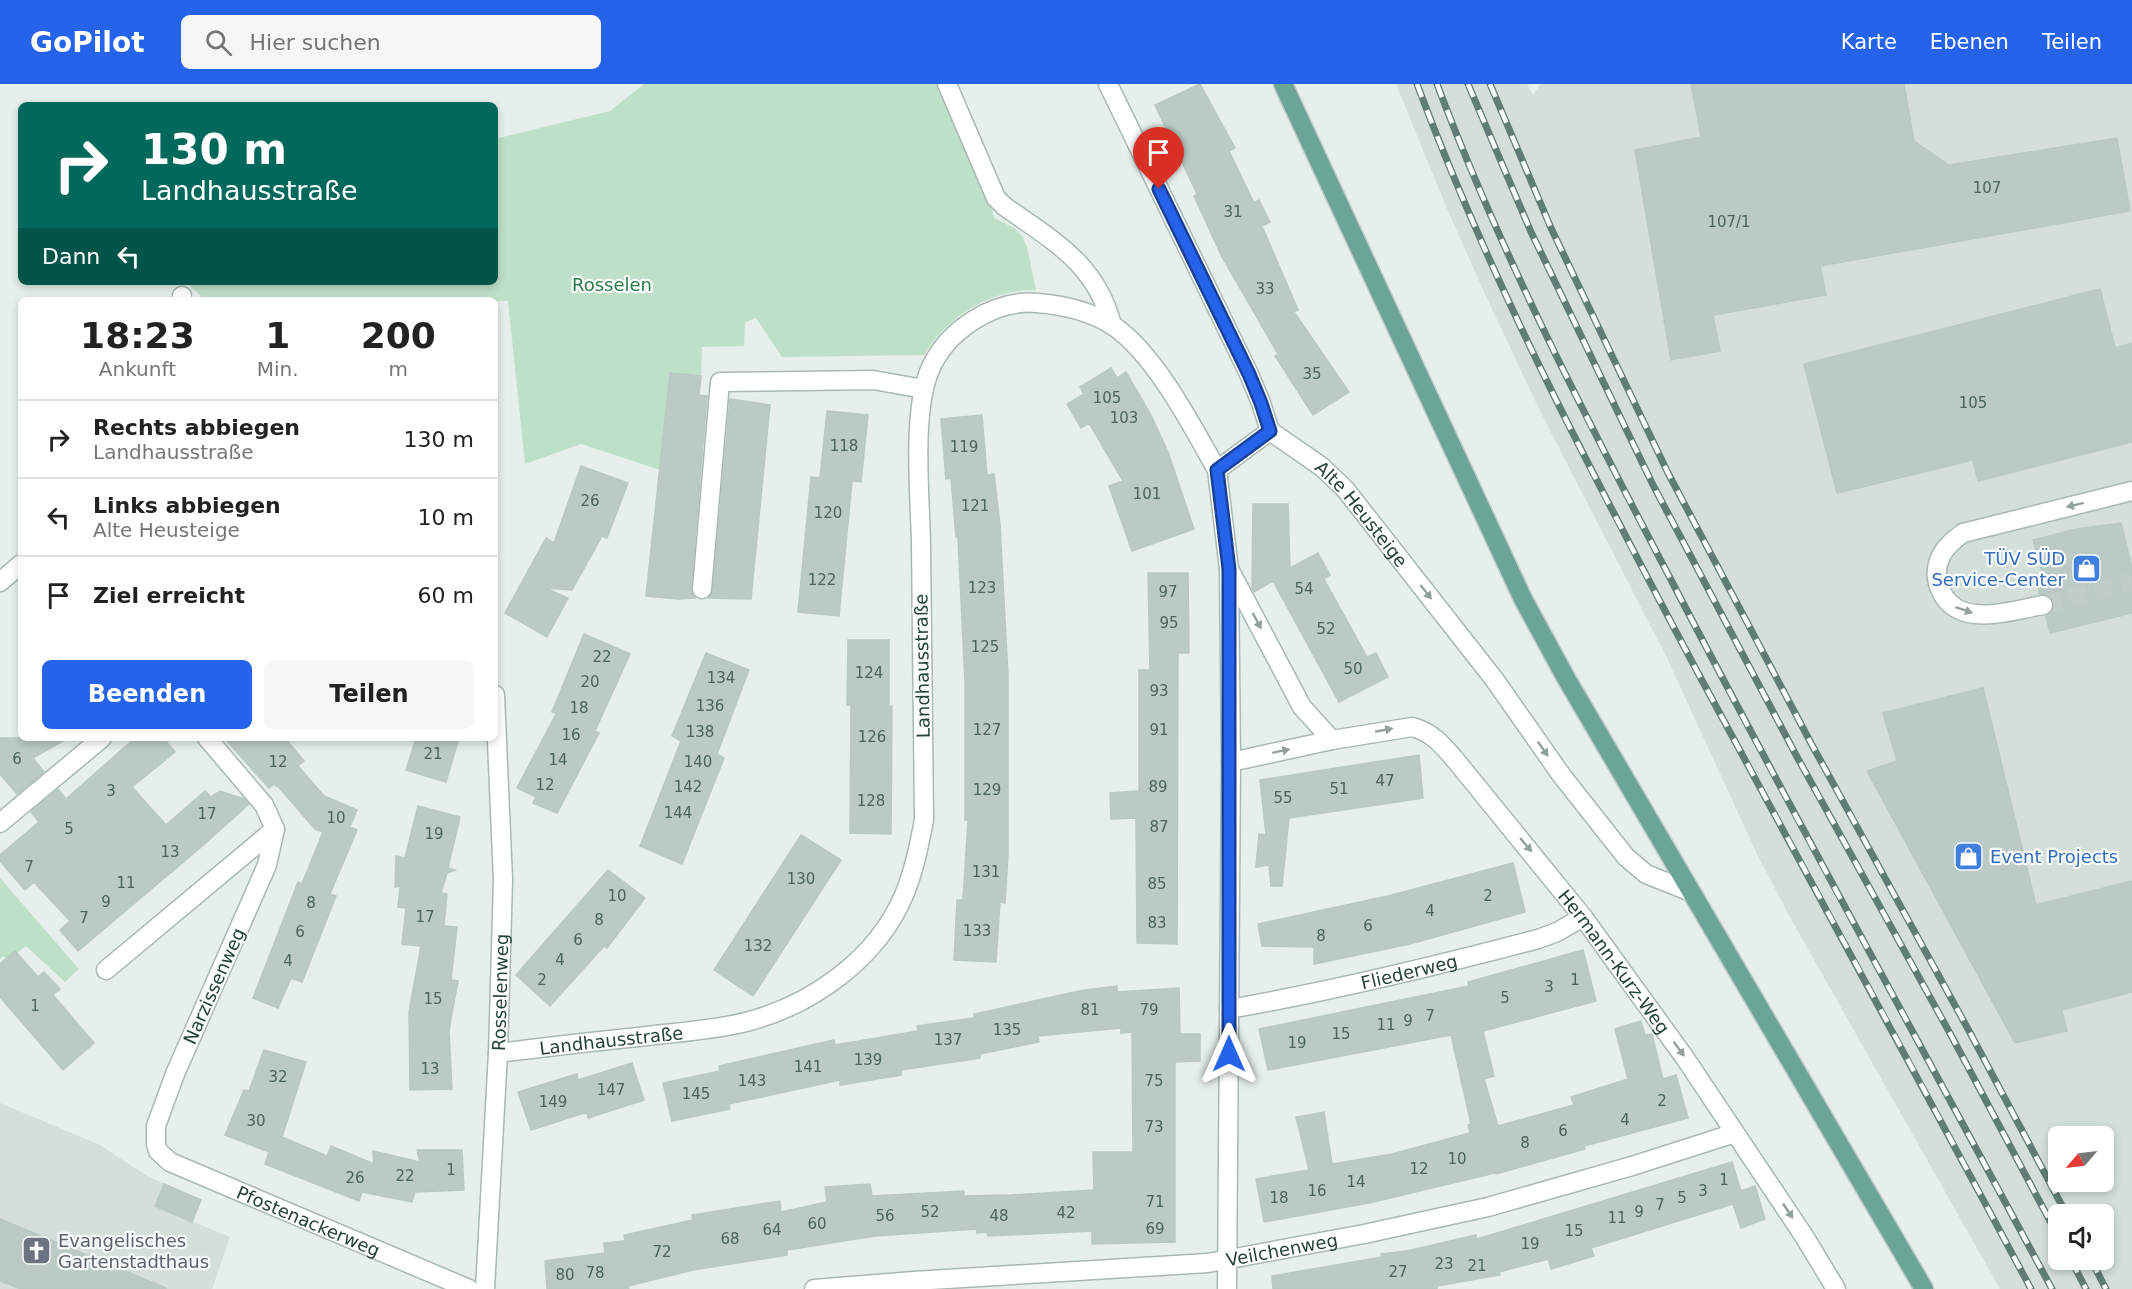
<!DOCTYPE html>
<html lang="de">
<meta charset="utf-8">
<style>
:root{--surface:#fff;--page:#f6f6f6;--text:#222;--muted:#767676;--line:#e0e0e0;--accent:#2563eb}
body{margin:0;font-family:"DejaVu Sans",sans-serif;background:var(--page);color:var(--text);height:100vh;display:flex;flex-direction:column;font-size:22px;white-space:nowrap}
*{box-sizing:border-box;margin:0}
p{font-size:20px;color:var(--muted)}
.icon{flex:none;width:33px;height:33px;fill:none;stroke:currentColor;stroke-width:2;stroke-linecap:round;stroke-linejoin:round}
.map{position:relative;flex:1;overflow:hidden}
.side{position:absolute;left:18px;top:213px;width:480px;height:444px;display:flex;flex-direction:column;background:var(--surface);border-radius:9px;box-shadow:0 3px 9px #0003}
.side>*{flex:none}
.banner{position:absolute;left:18px;top:18px;width:480px;height:183px;border-radius:9px;box-shadow:0 3px 9px #0003;background:#00695c;color:#fff;overflow:hidden}
.needle{width:39px;rotate:242deg}
.tools{position:absolute;left:2048px;top:1042px;display:grid;gap:12px}
.tools a{display:grid;place-items:center;width:66px;height:66px;border-radius:9px;background:var(--surface);box-shadow:0 3px 9px #0003;font-size:30px}
.pin{position:absolute;display:grid;place-items:center;width:51px;height:51px;color:#fff;margin:-62px -26px;border-radius:50% 50% 50% 0;rotate:-45deg;box-shadow:0 0 6px #0007}
.pin .icon{rotate:45deg}
.me{position:absolute;width:66px;margin:-33px;rotate:0deg;stroke-linejoin:round;filter:drop-shadow(0 0 4px #0008)}
.turn{display:flex;align-items:center;gap:21px;height:126px;padding:0 24px;font-size:27px}
.turn .icon{width:78px;height:78px;stroke-width:2.5}
.turn b{display:block;font-size:42px;line-height:51px}
.then{display:flex;align-items:center;height:57px;padding:0 24px;background:#0003;gap:12px;font-size:22px}
.eta{display:flex;justify-content:space-evenly;align-items:center;height:102px;text-align:center}
.eta b{font-size:36px;font-weight:700;line-height:42px}
.cta{display:flex;gap:12px;margin-top:auto;padding:12px 24px}
.cta a{flex:1;height:69px;border-radius:9px;background:var(--accent);color:#fff;font-size:24px;font-weight:700;line-height:69px;text-align:center}
.cta a+a{background:var(--page);color:var(--text)}
ul{padding:0;list-style:none}
li{display:flex;align-items:center;gap:18px;height:78px;padding:0 24px;border-top:2px solid var(--line)}
li div{flex:1}
li b{display:block;font-size:22px}
li em{font-style:normal}
header{display:flex;align-items:center;gap:36px;box-sizing:border-box;height:84px;padding:0 30px;background:var(--accent);color:#fff}
header strong{font-size:28px}
nav{display:flex;gap:33px;margin-inline-start:auto;font-size:21px}
.search{width:420px;height:54px;background:var(--page);display:flex;align-items:center;gap:15px;box-sizing:border-box;padding:0 21px;border-radius:9px;color:var(--muted);font-size:22px}
.map>svg:first-child{display:block}
.built{fill:#d4dfda;fill-rule:evenodd}
.green{fill:#bfe0c8}
.building{fill:#bbcac4;stroke:#b8c9c2;stroke-width:1.5}
.lines{fill:none;stroke-linecap:round;stroke-linejoin:round}
.minor-tunnel{stroke:#bfccc8;stroke-width:18;stroke-dasharray:18 9;stroke-linecap:butt}
.minor-casing{stroke:#a8b8b2;stroke-width:21}
.major-casing{stroke:#c2cac8;stroke-width:21}
.minor{stroke:#fff;stroke-width:18}
.major{stroke:#6aa596;stroke-width:18}
.rail-casing{stroke:#5f7d75;stroke-width:7}
.rail{stroke:#f7fbf9;stroke-width:4.5;stroke-dasharray:14;stroke-linecap:butt}
.oneway{fill:#92a09c}
.route-casing{stroke:#184099;stroke-width:15}
.route{stroke:#2563eb;stroke-width:10}
.labels{text-anchor:middle;dominant-baseline:central;stroke-width:4.5;stroke-linejoin:round;paint-order:stroke}
.number-label{font-size:15px;fill:#4a645c}
.park-label{font-size:18px;fill:#2d7a4b;stroke:#f7fbf9}
.street-label{font-size:18px;fill:#24423a;stroke:#f7fbf9}
.shop-label{font-size:18px;fill:#366cbe;stroke:#f7fbf9;text-anchor:end}
.worship-label{font-size:18px;fill:#5b616d;stroke:#f7fbf9;text-anchor:start}
</style>
<header>
<strong>GoPilot</strong>
<div class="search"><svg class="icon" aria-label="search" viewBox="0 0 24 24"><circle cx="10" cy="10" r="6"/><path d="M15 15l6 6"/></svg>Hier suchen</div>
<nav><a>Karte</a><a>Ebenen</a><a>Teilen</a></nav>
</header>
<div class="map">
<svg width="2132" height="1205" viewBox="0 0 2132 1205">
<rect width="100%" height="100%" fill="#e6efeb"/>
<path class="built" d="M1396,0h131l6,11 8,-11h591v1205h-132l-209,-370 -34,-65 -91,-198 -125,-243 -57,-121 -39,-88zM2058,1053h45v45h-45zM2058,1131h45v45h-45z
M0,1019l100,42 47,31 17,8 -9,22 75,31 -18,52h-212z"/>
<path class="green" d="M644,0h296l50,118 4,16 20,10 8,8 5,11 9,43c-44,-2 -91,28 -112,65l-142,2 -26,-39 -11,4 -1,24 -42,1 -1,29 -31,-3 -10,97 -79,-26 -56,20 -17,-163 -308,-1 1,-4 -10,-9v-5h304v-143l115,-28z
M0,794l79,91 -14,13 -39,-36 -9,7 -2,-2 -9,8 -3,-3 -3,3z"/>
<path class="building" d="M1200,0l35,64 -6,3 25,52 5,-3 11,22 -8,4 36,84 -4,2 55,80 -36,23 -38,-59 3,-2 -56,-97 -28,-61 3,-2 -42,-89z
M1691,0h213l10,57 35,24 168,-27 13,73 -310,55 6,29 -113,20 7,36 -49,9 -36,-210 66,-13z
M2100,205l15,59 17,-5v99l-154,39 -5,-21 -136,33 -33,-129z
M1111,284l6,10 9,-6 25,43 17,37 26,77 -62,22 -23,-65 14,-5 -34,-58 -8,5 -14,-24 17,-10 -4,-7z
M670,289l31,3 -2,19 8,1 -16,192 4,10 -16,1 -33,-3z
M730,315l40,6 -19,194 -43,-1 5,-8z
M827,327l41,4 -7,67 -9,-1 -13,135 -41,-4 13,-135 9,1z
M982,331l5,60 7,-1 6,51 8,151v178l-3,49 -5,-1 -4,60 -42,-2 3,-60h6l5,-80h-3v-137l-7,-146h-2l-5,-59 -5,1 -5,-60z
M581,382l47,17 -21,55 -5,-2 -30,54 -27,-2 23,10 -21,39 -42,-24 41,-75 8,5z
M1253,420h35l2,64 28,-15 12,22 -6,4 43,78 9,-4 12,24 -49,25 -66,-121 -19,11 -2,-4z
M2121,439l11,44v46l-82,20 -4,-17 7,-7 1,-5 -2,-6 -5,-3 -7,-1 -3,-14 7,-2 -11,-38 43,-11z
M1148,489h40l1,80h-11l-1,291 -40,-1 -1,-125 -25,1 -1,-26 29,-2v-121h11z
M584,550l46,20 -35,77 4,2 -42,80 -24,-10 3,-6 -19,-9 39,-74 -4,-2z
M848,556h41v66h3l-1,128 -41,-1 1,-128h-4z
M706,569l43,17 -32,84 7,4 -42,106 -42,-18 41,-105 -9,-5z
M1983,604l53,217 96,-24v111l-70,18 5,21 -52,12 -148,-272 30,-10 -14,-48z
M0,654h68l-35,20 11,14 -27,22 -17,-20z
M135,654h28l12,14 -43,35 34,38 39,-34 6,6 9,-6 24,8 5,5 -49,44 -122,103 -18,-21 10,-9 -36,-39 -9,8 -25,-29v-6l39,-33 -8,-10 27,-23 8,10z
M224,654h61l19,23 -6,5 26,30 33,14 -7,17 7,3 -27,64 6,2 -34,86 -11,-4 -13,30 -25,-10 45,-116 4,2 21,-52 -8,-3 -38,-44 -1,1 -2,-2 -5,4z
M416,654h43l-13,44 -40,-12z
M1419,671l4,43 -134,20 -7,68h-11l-2,-21 -13,2 3,-33 7,1 -6,-55z
M418,722l42,11 -12,51 7,2 -8,3 -6,20 6,1 -3,32 13,1 -6,53 7,1 -9,49 3,59 -42,1 -1,-78 12,-66 -19,-2 4,-36 -8,-1 2,-21 -5,1 1,-31 9,2z
M801,751l40,25 -88,136 -39,-26z
M1513,779l12,49 -115,32 -96,20v-17l-52,-1 -4,-22 134,-29z
M608,786l37,28 -38,50 -3,-2 -54,60 -34,-31z
M1583,866l13,51 -113,30 11,45 -10,3 14,47 76,-21 -3,-8 57,-18 -13,-50 26,-8 4,14 7,-1 11,45 13,-4 12,43 -104,28 1,3 -89,25 -1,-1 -126,30 -105,19 -8,-43 53,-9 -13,-53 28,-5 8,52 60,-10 78,-21 -2,-8 3,-1 -20,-89 -183,35 -9,-41 210,-43 -1,-4z
M15,867l23,26 6,-5 16,17 -7,6 41,48 -31,27 -63,-73v-33z
M1117,902v6l62,-4 1,46h20v27l-25,1v180l-83,2v-13l-104,5 -1,-4 -10,1v-4l-102,7 -88,14v5l-94,15 -65,16 1,3h-82l-2,-28 60,-8 -1,-10 21,-2 -1,-6 69,-15 -1,-5 88,-14 1,11 46,-10 -2,-15 45,-3 2,12 92,-5v5l46,-1 84,-5 -1,-38h40l-1,-120 -11,1v-5l-83,8 1,6 -59,12v4l-79,12v5l-61,10v-5l-111,24 1,5 -58,12 -9,-38 57,-12 -1,-5 115,-26 1,5 83,-14 -1,-5 57,-8v-4l110,-24z
M264,966l42,12 -24,75 45,19 4,-10 43,18 -1,-13 47,11 -3,-12h45l2,40 -49,2 -3,10 -50,-10 -3,9 -94,-37 4,-12 -44,-17 19,-45 5,1z
M632,979l12,37 -56,18 -1,-6 -56,18 -13,-38 59,-18 1,6z
M1732,1078l9,29 14,-5 10,33 -24,9 -8,-24 -142,44 3,8 -43,13 -3,-10 -49,13 1,3 -63,11v3h-164l-1,-13 110,-19 -1,-3 26,-3 69,-16 1,4z
M164,1100l37,16 -9,22 -37,-16z
M0,1135l166,69v1h-145l-21,-8z"/>
<g class="lines">
<path class="minor-tunnel" d="M2043,521l89,-23"/>
<defs>
<g id="minor">
<path d="M947,0l49,114 8,8c49,35 92,57 108,119"/>
<path id="s1" d="M1108,0l141,290 12,29 9,28 52,36 23,22 149,190 68,97 64,81 20,17 45,18"/>
<path d="M181,216l1,-4"/>
<path id="s2" d="M1229,485l73,138 30,33 80,-13c21,5 32,20 45,35l126,155 102,141 119,178 32,53"/>
<path d="M0,498l21,-18"/>
<path d="M702,505l18,-207 153,-2 51,9"/>
<path d="M2043,521c-24,4 -54,14 -78,7 -23,-7 -35,-34 -24,-56 5,-10 13,-16 22,-23l169,-42"/>
<path id="s3" d="M207,654l57,67 11,24 -8,36 -92,209 -19,52v18l2,7 12,11 299,127"/>
<path d="M1231,678l101,-22"/>
<path d="M0,739l102,-85"/>
<path d="M106,886l169,-141"/>
<path id="s4" d="M1229,925c104,-18 207,-43 309,-70l19,-7 26,-15"/>
<path id="s5" d="M498,969c49,-6 99,-12 149,-17 33,-4 67,-6 99,-14 66,-17 131,-63 158,-127 10,-24 15,-49 20,-75 -1,-92 -2,-185 -3,-277 -1,-48 -9,-127 8,-171 16,-41 65,-73 108,-69 26,2 56,9 78,24 41,29 77,99 102,143"/>
<path id="s6" d="M485,1205l13,-236 5,-173 -8,-185"/>
<path id="s7" d="M814,1205l100,-8 294,-18 156,-29 124,-27 144,-41 103,-33"/>
<path d="M1227,1205l4,-527 -2,-193 -12,-99 53,-39"/>
</g>
<path id="major" d="M1283,0l240,515 43,79 358,611"/>
</defs>
<use href="#minor" class="minor-casing"/>
<use href="#major" class="major-casing"/>
<use href="#minor" class="minor"/>
<use href="#major" class="major"/>
<defs>
<path id="rail" d="M1417,0c76,204 179,397 281,589 111,205 223,410 333,616
M1437,0c64,170 148,332 232,492 124,239 255,475 383,713
M1468,0l63,148 122,253 143,270 156,282 106,199
M1490,0l61,144 117,245 144,272 156,284 99,186
M2071,1176l15,29
M2091,1176l15,29"/>
</defs>
<use href="#rail" class="rail-casing"/>
<use href="#rail" class="rail"/>
</g>
<defs><path id="oneway-solid" d="M-6-.8H1V-3.2L6.5 0L1 3.2V.8H-6Z" transform="scale(1.5)"/></defs>
<g class="oneway">
<use href="#oneway-solid" transform="translate(2075 421) rotate(166)"/>
<use href="#oneway-solid" transform="translate(1426 508) rotate(52)"/>
<use href="#oneway-solid" transform="translate(1964 526) rotate(19)"/>
<use href="#oneway-solid" transform="translate(1257 537) rotate(62)"/>
<use href="#oneway-solid" transform="translate(1384 646) rotate(-10)"/>
<use href="#oneway-solid" transform="translate(1543 665) rotate(55)"/>
<use href="#oneway-solid" transform="translate(1281 667) rotate(-12)"/>
<use href="#oneway-solid" transform="translate(1526 761) rotate(50)"/>
<use href="#oneway-solid" transform="translate(1679 965) rotate(54)"/>
<use href="#oneway-solid" transform="translate(1788 1127) rotate(56)"/>
</g>
<g class="lines">
<defs>
<path id="route" d="M1159,105l90,185 12,29 9,28 -53,39 12,99v485"/>
</defs>
<use href="#route" class="route-casing"/>
<use href="#route" class="route"/>
</g>
<defs>
<symbol id="shop-square" viewBox="-11 -11 22 22"><rect x="-9" y="-9" width="18" height="18" rx="4" fill="#3f7fe0" stroke="#f7fbf9"/><path d="M-5-2.5h2.3a2.7 3.5 0 0 1 5.4 0H5L5.5 6h-11ZM-1.5-2.5h3a1.5 2.3 0 0 0-3 0Z" fill="#fff"/></symbol>
<symbol id="church-square" viewBox="-11 -11 22 22"><rect x="-9" y="-9" width="18" height="18" rx="4" fill="#6b7280" stroke="#f7fbf9"/><path d="M-1.2-6h2.4v3.5h3.3v2.4h-3.3V6h-2.4V-.1h-3.3v-2.4h3.3Z" fill="#fff"/></symbol>
</defs>
<g fill-rule="evenodd">
<use href="#shop-square" x="2070" y="468" width="33" height="33"/>
<use href="#shop-square" x="1952" y="756" width="33" height="33"/>
<use href="#church-square" x="20" y="1150" width="33" height="33"/>
</g>
<g class="labels">
<g class="number-label">
<text x="1987" y="104">107</text>
<text x="1233" y="128">31</text>
<text x="1729" y="138">107/1</text>
<text x="1265" y="205">33</text>
<text x="1312" y="290">35</text>
<text x="1107" y="314">105</text>
<text x="1973" y="319">105</text>
<text x="1124" y="334">103</text>
<text x="844" y="362">118</text>
<text x="964" y="363">119</text>
<text x="1147" y="410">101</text>
<text x="590" y="417">26</text>
<text x="975" y="422">121</text>
<text x="828" y="429">120</text>
<text x="822" y="496">122</text>
<text x="982" y="504">123</text>
<text x="1304" y="505">54</text>
<text x="1168" y="508">97</text>
<text x="1169" y="539">95</text>
<text x="1326" y="545">52</text>
<text x="985" y="563">125</text>
<text x="602" y="573">22</text>
<text x="1353" y="585">50</text>
<text x="869" y="589">124</text>
<text x="721" y="594">134</text>
<text x="590" y="598">20</text>
<text x="1159" y="607">93</text>
<text x="710" y="622">136</text>
<text x="579" y="624">18</text>
<text x="987" y="646">127</text>
<text x="1159" y="646">91</text>
<text x="700" y="648">138</text>
<text x="571" y="651">16</text>
<text x="872" y="653">126</text>
<text x="433" y="670">21</text>
<text x="17" y="675">6</text>
<text x="558" y="676">14</text>
<text x="278" y="678">12</text>
<text x="698" y="678">140</text>
<text x="1385" y="697">47</text>
<text x="545" y="701">12</text>
<text x="688" y="703">142</text>
<text x="1158" y="703">89</text>
<text x="1339" y="705">51</text>
<text x="987" y="706">129</text>
<text x="111" y="707">3</text>
<text x="1283" y="714">55</text>
<text x="871" y="717">128</text>
<text x="678" y="729">144</text>
<text x="207" y="730">17</text>
<text x="336" y="734">10</text>
<text x="1159" y="743">87</text>
<text x="69" y="745">5</text>
<text x="434" y="750">19</text>
<text x="170" y="768">13</text>
<text x="29" y="783">7</text>
<text x="986" y="788">131</text>
<text x="801" y="795">130</text>
<text x="126" y="799">11</text>
<text x="1157" y="800">85</text>
<text x="617" y="812">10</text>
<text x="1488" y="812">2</text>
<text x="106" y="818">9</text>
<text x="311" y="819">8</text>
<text x="1430" y="827">4</text>
<text x="425" y="833">17</text>
<text x="84" y="834">7</text>
<text x="599" y="836">8</text>
<text x="1157" y="839">83</text>
<text x="1368" y="842">6</text>
<text x="977" y="847">133</text>
<text x="300" y="848">6</text>
<text x="1321" y="852">8</text>
<text x="578" y="856">6</text>
<text x="758" y="862">132</text>
<text x="560" y="876">4</text>
<text x="288" y="877">4</text>
<text x="542" y="896">2</text>
<text x="1575" y="896">1</text>
<text x="1549" y="903">3</text>
<text x="1505" y="914">5</text>
<text x="433" y="915">15</text>
<text x="35" y="922">1</text>
<text x="1090" y="926">81</text>
<text x="1149" y="926">79</text>
<text x="1430" y="932">7</text>
<text x="1408" y="937">9</text>
<text x="1386" y="941">11</text>
<text x="1007" y="946">135</text>
<text x="1341" y="950">15</text>
<text x="948" y="956">137</text>
<text x="1297" y="959">19</text>
<text x="868" y="976">139</text>
<text x="808" y="983">141</text>
<text x="430" y="985">13</text>
<text x="278" y="993">32</text>
<text x="752" y="997">143</text>
<text x="1154" y="997">75</text>
<text x="611" y="1006">147</text>
<text x="696" y="1010">145</text>
<text x="1662" y="1017">2</text>
<text x="553" y="1018">149</text>
<text x="1625" y="1036">4</text>
<text x="256" y="1037">30</text>
<text x="1154" y="1043">73</text>
<text x="1563" y="1047">6</text>
<text x="1525" y="1059">8</text>
<text x="1457" y="1075">10</text>
<text x="1419" y="1085">12</text>
<text x="451" y="1086">1</text>
<text x="405" y="1092">22</text>
<text x="355" y="1094">26</text>
<text x="1724" y="1096">1</text>
<text x="1356" y="1098">14</text>
<text x="1317" y="1107">16</text>
<text x="1703" y="1107">3</text>
<text x="1279" y="1114">18</text>
<text x="1682" y="1114">5</text>
<text x="1155" y="1118">71</text>
<text x="1660" y="1121">7</text>
<text x="930" y="1128">52</text>
<text x="1639" y="1128">9</text>
<text x="1066" y="1129">42</text>
<text x="885" y="1132">56</text>
<text x="999" y="1132">48</text>
<text x="1617" y="1134">11</text>
<text x="817" y="1140">60</text>
<text x="1155" y="1145">69</text>
<text x="772" y="1146">64</text>
<text x="1574" y="1147">15</text>
<text x="730" y="1155">68</text>
<text x="1530" y="1160">19</text>
<text x="662" y="1168">72</text>
<text x="1444" y="1180">23</text>
<text x="1477" y="1182">21</text>
<text x="1398" y="1188">27</text>
<text x="595" y="1189">78</text>
<text x="565" y="1191">80</text>
</g>
<g class="park-label">
<text x="612" y="200">Rosselen</text>
</g>
<g class="street-label">
<text stroke="none"><textPath href="#s1" startOffset="508">Alte Heusteige</textPath></text>
<text transform="translate(922 582) rotate(-91)">Landhausstraße</text>
<text stroke="none"><textPath href="#s2" startOffset="594">Hermann-Kurz-Weg</textPath></text>
<text stroke="none"><textPath href="#s4" startOffset="184">Fliederweg</textPath></text>
<text transform="translate(214 902) rotate(-66)">Narzissenweg</text>
<text stroke="none"><textPath href="#s6" startOffset="297">Rosselenweg</textPath></text>
<text stroke="none"><textPath href="#s5" startOffset="114">Landhausstraße</textPath></text>
<text stroke="none"><textPath href="#s3" startOffset="627">Pfostenackerweg</textPath></text>
<text stroke="none"><textPath href="#s7" startOffset="470">Veilchenweg</textPath></text>
</g>
<g class="shop-label">
<text x="2065" y="474">TÜV SÜD<tspan x="2065" dy="21">Service-Center</tspan></text>
<text x="1990" y="772" text-anchor="start">Event Projects</text>
</g>
<g class="worship-label">
<text x="58" y="1156">Evangelisches<tspan x="58" dy="21">Gartenstadthaus</tspan></text>
</g>
</g>
</svg>
<div class="tools">
<a><svg class="needle" viewBox="-14 -14 28 28"><path d="M0-13l5 13h-10z" fill="#e53935"/><path d="M0 13l5-13h-10z" fill="#767676"/></svg></a>
<a><svg class="icon" aria-label="sound" viewBox="0 0 24 24"><path d="M4 9h4l5-4v14l-5-4H4zM17 9q2 3 0 6"/></svg></a>
</div>
<div class="pin" style="left:1159px;top:105px;background:#d93025"><svg class="icon" aria-label="arrive" viewBox="0 0 24 24"><path d="M6 21V4h12l-3 4 3 4H6"/></svg></div>
<svg class="me" style="left:1229px;top:970px" viewBox="-20 -20 40 40"><path d="M0-17L14 15 0 8-14 15z" fill="#2563eb" stroke="#fff" stroke-width="4"/></svg>
<div class="banner">
<div class="turn"><svg class="icon" aria-label="right" viewBox="0 0 24 24"><path d="M7 20v-9h11M14 6l5 5-5 5"/></svg><div><b>130 m</b>Landhausstraße</div></div>
<div class="then">Dann<svg class="icon" aria-label="left" viewBox="0 0 24 24"><path d="M17 20v-9H6M10 6l-5 5 5 5"/></svg></div>
</div>
<section class="side">
<div class="eta">
<div><b>18:23</b><p>Ankunft</p></div>
<div><b>1</b><p>Min.</p></div>
<div><b>200</b><p>m</p></div>
</div>
<ul>
<li><svg class="icon" aria-label="right" viewBox="0 0 24 24"><path d="M7 20v-9h11M14 6l5 5-5 5"/></svg><div><b>Rechts abbiegen</b><p>Landhausstraße</p></div><em>130 m</em></li>
<li><svg class="icon" aria-label="left" viewBox="0 0 24 24"><path d="M17 20v-9H6M10 6l-5 5 5 5"/></svg><div><b>Links abbiegen</b><p>Alte Heusteige</p></div><em>10 m</em></li>
<li><svg class="icon" aria-label="arrive" viewBox="0 0 24 24"><path d="M6 21V4h12l-3 4 3 4H6"/></svg><div><b>Ziel erreicht</b></div><em>60 m</em></li>
</ul>
<div class="cta"><a>Beenden</a><a>Teilen</a></div>
</section>
</div>
